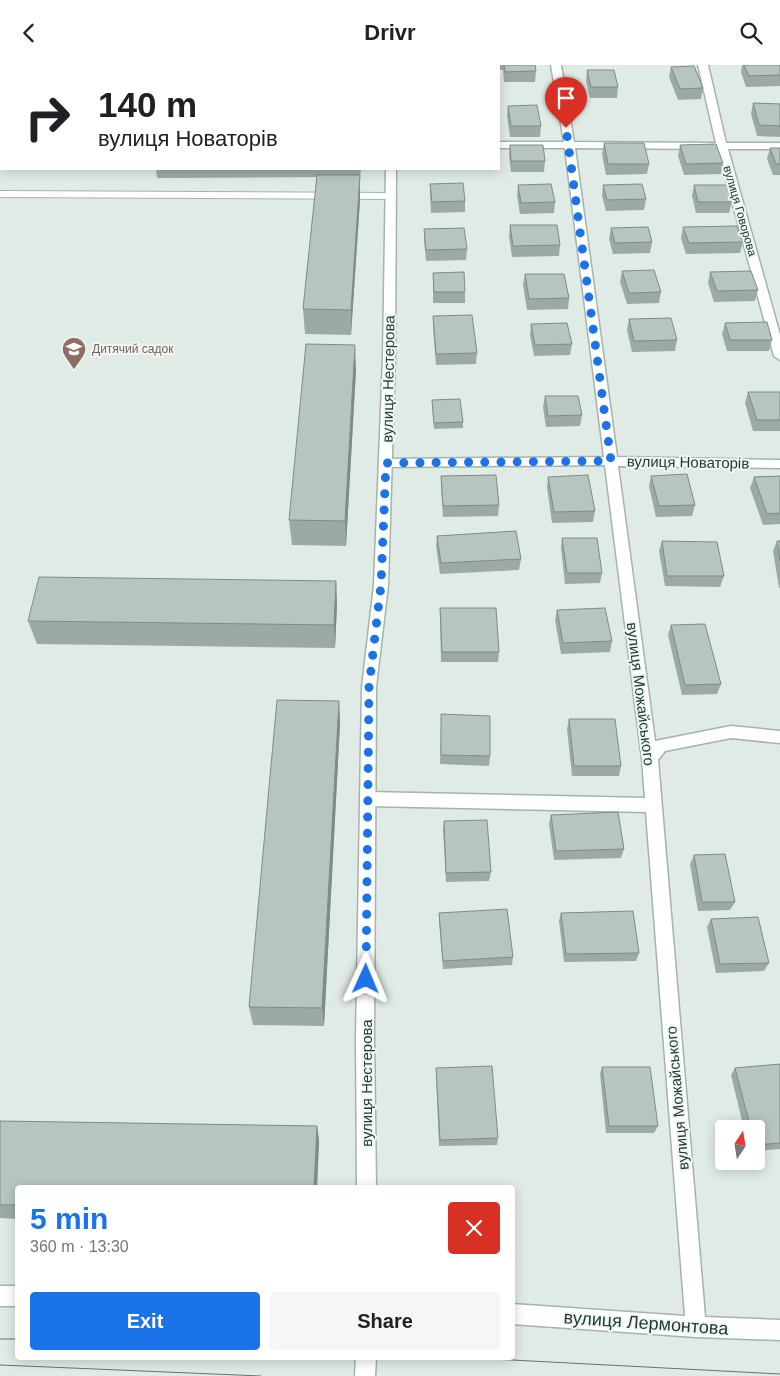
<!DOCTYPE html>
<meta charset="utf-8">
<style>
:root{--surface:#fff;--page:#f6f6f6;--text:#202124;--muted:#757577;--accent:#1a73e8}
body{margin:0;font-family:Helvetica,sans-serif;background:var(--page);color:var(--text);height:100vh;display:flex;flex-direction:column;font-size:19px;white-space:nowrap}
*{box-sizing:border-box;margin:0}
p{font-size:16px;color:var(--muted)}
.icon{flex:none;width:28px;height:28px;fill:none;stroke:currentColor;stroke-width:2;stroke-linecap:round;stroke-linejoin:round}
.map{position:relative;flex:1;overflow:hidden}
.panel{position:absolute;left:15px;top:1120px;width:500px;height:175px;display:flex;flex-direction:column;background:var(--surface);border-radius:5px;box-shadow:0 2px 12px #0003}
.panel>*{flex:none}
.hud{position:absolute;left:0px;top:0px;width:500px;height:105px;box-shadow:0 2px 12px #0003;background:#fff;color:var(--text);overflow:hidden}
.needle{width:32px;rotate:12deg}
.tools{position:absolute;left:715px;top:1055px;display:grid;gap:10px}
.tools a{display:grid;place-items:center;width:50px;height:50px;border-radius:5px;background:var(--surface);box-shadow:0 2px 12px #0003;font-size:25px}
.pin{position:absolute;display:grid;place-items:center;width:42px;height:42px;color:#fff;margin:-51px -21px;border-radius:50% 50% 50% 0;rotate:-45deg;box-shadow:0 0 5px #0007}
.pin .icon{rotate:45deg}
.me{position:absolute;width:55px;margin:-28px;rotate:1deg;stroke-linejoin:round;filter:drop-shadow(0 0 4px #0008)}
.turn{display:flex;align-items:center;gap:18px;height:105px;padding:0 15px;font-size:22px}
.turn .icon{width:65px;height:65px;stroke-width:2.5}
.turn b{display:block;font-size:35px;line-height:42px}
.round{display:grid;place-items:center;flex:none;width:52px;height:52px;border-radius:5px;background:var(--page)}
.summary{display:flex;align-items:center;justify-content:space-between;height:85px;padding:0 15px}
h1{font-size:30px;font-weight:700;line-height:38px;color:var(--accent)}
.action{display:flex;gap:10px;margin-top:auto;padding:10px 15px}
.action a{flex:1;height:58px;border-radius:5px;background:var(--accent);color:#fff;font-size:20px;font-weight:700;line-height:58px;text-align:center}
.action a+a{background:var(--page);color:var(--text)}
header{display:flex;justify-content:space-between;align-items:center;height:65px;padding:0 15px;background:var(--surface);font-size:22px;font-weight:700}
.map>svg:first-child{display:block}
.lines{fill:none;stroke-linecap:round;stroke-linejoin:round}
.service-casing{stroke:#a4b3ad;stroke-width:2}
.minor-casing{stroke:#a4b3ad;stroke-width:3}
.tertiary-casing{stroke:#a4b3ad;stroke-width:3}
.service{fill:#fff;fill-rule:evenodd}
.minor{fill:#fff;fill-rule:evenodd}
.tertiary{fill:#fff;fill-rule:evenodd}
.tram{stroke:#5c776f;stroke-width:1}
.wall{fill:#9daaa4}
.shaded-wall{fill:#7f8b86}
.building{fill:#b6c6bf;stroke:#7f8b86}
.route{stroke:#1a73e8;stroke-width:9;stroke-dasharray:0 16.2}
.labels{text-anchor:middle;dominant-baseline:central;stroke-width:4;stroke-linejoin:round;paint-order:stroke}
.far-street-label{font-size:12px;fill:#223b34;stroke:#f1f8f4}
.far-education-label{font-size:12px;fill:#785e54;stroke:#f1f8f4;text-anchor:start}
.street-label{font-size:15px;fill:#223b34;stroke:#f1f8f4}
.near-street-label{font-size:18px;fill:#223b34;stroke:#f1f8f4}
</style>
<header><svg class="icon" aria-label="back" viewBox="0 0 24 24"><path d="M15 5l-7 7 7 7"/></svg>Drivr<svg class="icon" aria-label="search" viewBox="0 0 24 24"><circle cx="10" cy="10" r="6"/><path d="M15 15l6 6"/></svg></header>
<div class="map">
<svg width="780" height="1311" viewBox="0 0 780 1311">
<rect width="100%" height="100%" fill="#e1ebe6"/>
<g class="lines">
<defs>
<path id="service" d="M0,126l390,2 5,3 -5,3 -390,-2z"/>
<path id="minor" d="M551,0h10l13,77 142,1 -18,-78h10l18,78h54v6h-52l52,186v25l-6,-4 -56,-207 -143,-1 42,309 163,3v8l-162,-2 37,275 76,-15 49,5v12l-49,-5 -66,13 -7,9 47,557 75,3v20l-84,-3 -184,-13v-20l173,12 -39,-504 -278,-6 -6,-2 -2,-5 2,-5 6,-2 277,6 -3,-39 -37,-294 -219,2 -5,-1 -1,-3 1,-3 5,-1 218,-2 -39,-309h-66v-6h65z
M0,1221h18v20h-18z"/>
<path id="tertiary" d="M389,0h10v1h-10z
M386,104h10l-1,189 -7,227 -12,102 -2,351 2,149h-19l-1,-149 6,-351 12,-102 9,-227z
M356,1292h20l-1,19h-20z"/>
</defs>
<use href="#service" class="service-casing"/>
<use href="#minor" class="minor-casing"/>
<use href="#tertiary" class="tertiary-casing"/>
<use href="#service" class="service"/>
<use href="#minor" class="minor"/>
<use href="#tertiary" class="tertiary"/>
<path class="tram" d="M0,1274h18
M454,1292l326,17
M0,1300l261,11"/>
</g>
<path class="wall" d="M0,0h69v1h-68v26h-1z
M485,0h50l1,6 -1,11h-31l-1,-12h-4v-4h-14z
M742,0h38v21l-34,1 -5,-15z
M671,2l32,21 -2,11 -23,1 -9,-23z
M587,5l31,17 -1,11h-27l-4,-17z
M753,38l27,1v33l-23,-1 -6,-22z
M508,41l33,20 -1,11h-30l-3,-21z
M604,78l45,21 -2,10 -41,1 -4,-21z
M510,80l35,16 -1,11h-33l-2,-16z
M680,80l43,18 -2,11 -37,1 -6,-19z
M770,83h10v27h-7l-6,-16z
M156,104h205l-1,8v23l-9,135 -46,-1 -2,-25 14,-132 -160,1z
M430,119l35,17v11l-34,1 -1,-18z
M518,120l37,17 -1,11 -34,1 -3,-18z
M603,120l43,14 -2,11 -38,1 -4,-15z
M694,120l38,17 -3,11h-33l-4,-17z
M510,160l50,20 -1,11 -47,1 -3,-21z
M683,162l60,15 -3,11 -54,1 -5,-16z
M611,163l41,14 -2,11 -37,1 -4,-15z
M424,164l43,20 -1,11 -40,1 -2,-21z
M622,206l39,21 -2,11 -32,1 -7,-22z
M710,207l48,18 -3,11 -41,1 -6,-19z
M433,208l32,19v11h-32z
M525,209l44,24 -1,11 -41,1 -4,-25z
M433,251l44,37 -1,11 -40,1 -3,-38z
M629,254l48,21 -2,11 -43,1 -5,-22z
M725,258l47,17 -3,11h-42l-5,-17z
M531,259l41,20 -2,11 -36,1 -4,-21z
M356,305l-10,176 -54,-1 -3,-25z
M748,327h32v39h-27l-8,-28z
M545,331l37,19 -2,11 -34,1 -3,-20z
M432,335l31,22v6l-29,1 -2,-23z
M441,411l58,29 -1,11 -55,1 -2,-30z
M651,411l44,29 -3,11 -36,1 -7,-31z
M780,411v48l-17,1 -13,-37 4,-11z
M548,412l47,34 -2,11 -41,1 -5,-36z
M437,471l84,23 -2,11 -79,4 -4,-28z
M562,473l40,35 -2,10 -35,1 -4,-36z
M662,476l62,35 -4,11 -55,-1 -6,-35z
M777,476h3v47h-1l-6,-37z
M336,516l1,24 -2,43 -298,-4 -9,-23z
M440,543l59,44 -1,10h-57l-1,-44z
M557,545l55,31 -2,11 -49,2 -6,-34z
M671,560l50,59 -4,10 -35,1 -14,-60z
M339,636l1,23 -16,302 -71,-1 -4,-18z
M569,654l52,47 -2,10h-47l-5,-47z
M441,659l49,32 -1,10 -49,-2z
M551,750l73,34 -3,9 -67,2 -5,-36z
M444,756l47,51 -2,9 -43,1 -3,-52z
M694,790l41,47 -5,8 -32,1 -8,-47z
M439,848l74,44 -1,8 -69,4 -4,-48z
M561,848l78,40 -3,8 -72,1 -5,-41z
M711,854l58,44 -5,8 -48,2 -9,-46z
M780,999v85l-24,2v-22h-12l-13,-54 4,-7z
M602,1002l56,59 -4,7h-48l-6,-59z
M436,1003l62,70 -1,7 -58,1 -3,-71z
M0,1056l317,5 2,15 -2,46h-299v32l-18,-1z"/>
<path class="shaded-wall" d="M360,110v25l-9,135v-25z
M355,280l1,25 -10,176 -1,-25z
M336,516l1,24 -2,43 -1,-23z
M339,636l1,23 -16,302 -2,-18z
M317,1061l2,15 -2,46h-3z"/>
<path class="building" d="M0,0h67l-1,1h-65v11h-1z
M329,0h40v1h-40z
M428,0h34v1h-34z
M504,0h31l1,6 -31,1z
M744,0h36v10l-31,1z
M694,1l9,22 -23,1 -9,-22z
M587,5h27l4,17h-27z
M753,38l27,1v22l-21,-1z
M537,40l4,21h-30l-3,-20z
M604,78h40l5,21h-41z
M716,79l7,19 -37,1 -6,-19z
M510,80h33l2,16h-34z
M770,83h10v16h-4z
M317,110h43l-9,135 -48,-1z
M463,118l2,18 -33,1 -2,-18z
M551,119l4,18 -34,1 -3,-18z
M642,119l4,15 -39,1 -4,-15z
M694,120h33l5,17h-34z
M510,160h47l3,20 -47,1z
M737,161l6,16 -54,1 -6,-16z
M648,162l4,15 -37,1 -4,-15z
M464,163l3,21 -41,1 -2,-21z
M654,205l7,22 -32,1 -7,-22z
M751,206l7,19 -41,1 -7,-19z
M464,207l1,20h-31l-1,-19z
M525,209h39l5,24 -40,1z
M472,250l5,38 -41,1 -3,-38z
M671,253l6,22 -43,1 -5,-22z
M767,257l5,18h-42l-5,-17z
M567,258l5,21 -37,1 -4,-21z
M306,279l49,1 -10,176 -56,-1z
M748,327h32v28h-23z
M545,331h33l4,19 -34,1z
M460,334l3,23 -29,1 -2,-23z
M687,409l8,31 -36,1 -8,-30z
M496,410l3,30 -56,1 -2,-30z
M588,410l7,36 -41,1 -6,-35z
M780,411v37l-13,1 -13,-37z
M516,466l5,28 -80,4 -4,-27z
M562,473h35l5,35h-35z
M662,476l55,1 7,34h-57z
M777,476h3v20z
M39,512l297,4 -2,44 -306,-4z
M440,543h56l3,44h-57z
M605,543l7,33 -49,2 -6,-33z
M705,559l16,60 -36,1 -14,-60z
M277,635l62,1 -17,307 -73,-1z
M441,649l49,2v40l-49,-1z
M569,654h46l6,47h-47z
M618,747l6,37 -68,2 -5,-36z
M487,755l4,52 -45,1 -2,-52z
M725,789l10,48h-33l-8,-47z
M507,844l6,48 -70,4 -4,-48z
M633,846l6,42 -73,1 -5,-41z
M758,852l11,46 -49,1 -9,-45z
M780,999v79l-24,2v-16h-5l-16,-61z
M492,1001l6,72 -58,2 -4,-72z
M602,1002h48l8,59h-49z
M0,1056l317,5 -3,61h-296v18h-18z"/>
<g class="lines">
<path class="route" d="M366,914l3,-292 12,-102 5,-122 225,-2 -45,-333"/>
</g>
<defs>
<symbol id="school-pin" viewBox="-11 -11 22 30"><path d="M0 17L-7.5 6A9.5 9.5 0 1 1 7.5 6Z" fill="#8d6e63" stroke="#f1f8f4"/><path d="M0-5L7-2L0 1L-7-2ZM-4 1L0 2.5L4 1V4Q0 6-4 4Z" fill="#fff"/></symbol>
</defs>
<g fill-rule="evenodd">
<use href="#school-pin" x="60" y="270" width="28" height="38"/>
</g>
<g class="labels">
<g class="far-street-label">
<text transform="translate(740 146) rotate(74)">вулиця Говорова</text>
</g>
<g class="far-education-label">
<text x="92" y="284">Дитячий садок</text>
</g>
<g class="street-label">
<text transform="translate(388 314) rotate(-89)">вулиця Нестерова</text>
<text transform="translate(688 397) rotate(1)">вулиця Новаторів</text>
<text transform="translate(641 629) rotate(83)">вулиця Можайського</text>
<text transform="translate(366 1018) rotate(-90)">вулиця Нестерова</text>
<text transform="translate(677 1033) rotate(-95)">вулиця Можайського</text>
</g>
<g class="near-street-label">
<text transform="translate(646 1258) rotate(4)">вулиця Лермонтова</text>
</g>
</g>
</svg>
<div class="tools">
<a><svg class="needle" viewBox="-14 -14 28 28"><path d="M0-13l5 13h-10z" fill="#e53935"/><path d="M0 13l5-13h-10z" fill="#757577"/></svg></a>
</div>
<div class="pin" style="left:566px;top:63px;background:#d93025"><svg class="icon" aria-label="arrive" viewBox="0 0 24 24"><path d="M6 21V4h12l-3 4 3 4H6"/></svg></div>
<svg class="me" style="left:366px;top:914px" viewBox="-20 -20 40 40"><path d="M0-17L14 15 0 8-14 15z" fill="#1a73e8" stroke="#fff" stroke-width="4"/></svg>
<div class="hud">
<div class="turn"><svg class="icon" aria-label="right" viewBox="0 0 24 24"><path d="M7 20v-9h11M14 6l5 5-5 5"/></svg><div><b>140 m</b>вулиця Новаторів</div></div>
</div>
<section class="panel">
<div class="summary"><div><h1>5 min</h1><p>360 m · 13:30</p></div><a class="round" style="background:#d93025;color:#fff"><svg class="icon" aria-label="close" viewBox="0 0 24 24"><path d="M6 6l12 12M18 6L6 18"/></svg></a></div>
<div class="action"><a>Exit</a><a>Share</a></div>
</section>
</div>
